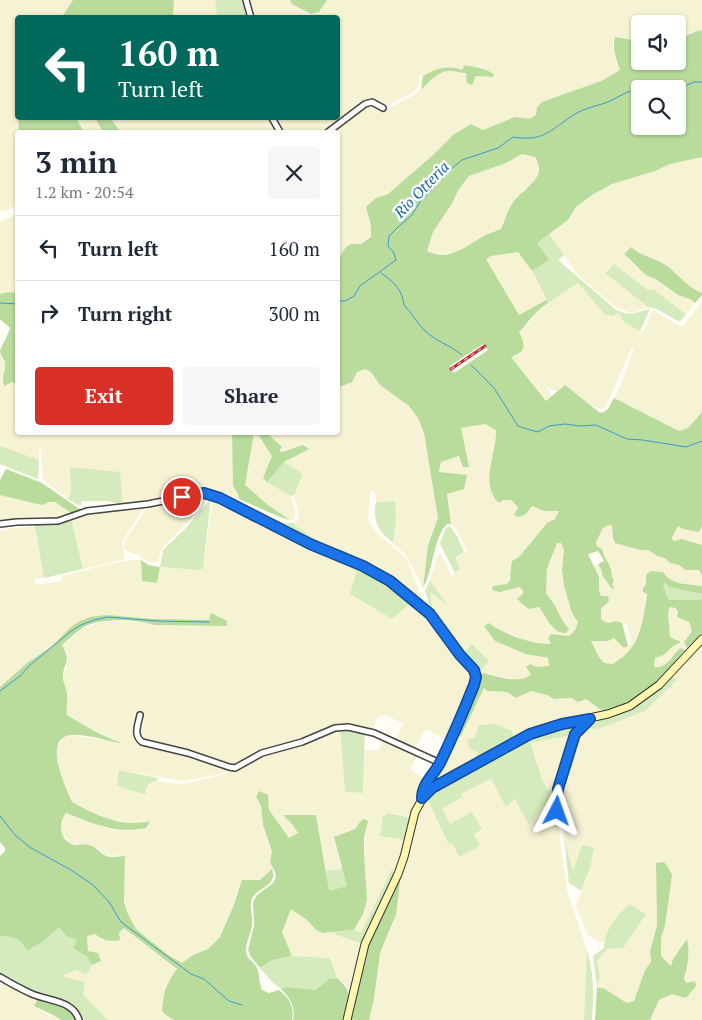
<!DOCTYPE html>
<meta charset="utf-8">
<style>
:root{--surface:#fff;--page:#f6f6f7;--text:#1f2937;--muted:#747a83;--line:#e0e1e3;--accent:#d93025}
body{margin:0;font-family:"PT Serif",serif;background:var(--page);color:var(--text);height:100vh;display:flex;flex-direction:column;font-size:19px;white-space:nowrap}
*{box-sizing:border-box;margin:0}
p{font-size:16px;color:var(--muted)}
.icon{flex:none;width:28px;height:28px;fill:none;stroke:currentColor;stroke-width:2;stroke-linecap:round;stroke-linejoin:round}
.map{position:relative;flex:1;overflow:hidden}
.details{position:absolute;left:15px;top:130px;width:325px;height:305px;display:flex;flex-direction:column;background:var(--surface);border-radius:5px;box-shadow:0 1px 4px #0004}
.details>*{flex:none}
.top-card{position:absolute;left:15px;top:15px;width:325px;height:105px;border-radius:5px;box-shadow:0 1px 4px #0004;background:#00695c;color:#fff;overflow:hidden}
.fabs{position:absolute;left:631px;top:15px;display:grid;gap:10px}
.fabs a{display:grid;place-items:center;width:55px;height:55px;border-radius:5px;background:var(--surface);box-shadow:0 1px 4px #0004;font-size:25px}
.pin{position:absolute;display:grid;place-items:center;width:42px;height:42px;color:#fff;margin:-21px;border:2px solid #fff;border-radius:50%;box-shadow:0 1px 5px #0007}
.me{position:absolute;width:55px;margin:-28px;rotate:4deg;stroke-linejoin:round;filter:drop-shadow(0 0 4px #0008)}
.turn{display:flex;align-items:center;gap:18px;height:105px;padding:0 20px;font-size:22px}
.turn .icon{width:65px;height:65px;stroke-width:2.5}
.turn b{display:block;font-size:35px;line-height:42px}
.round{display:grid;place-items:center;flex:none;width:52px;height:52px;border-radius:5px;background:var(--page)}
.overview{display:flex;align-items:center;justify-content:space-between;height:85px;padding:0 20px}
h1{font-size:30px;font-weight:800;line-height:38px}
.primary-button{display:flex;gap:10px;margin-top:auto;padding:10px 20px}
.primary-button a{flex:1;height:58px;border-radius:5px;background:var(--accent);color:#fff;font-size:20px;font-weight:800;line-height:58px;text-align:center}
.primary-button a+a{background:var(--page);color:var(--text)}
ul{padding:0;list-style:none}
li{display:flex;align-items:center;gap:15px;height:65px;padding:0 20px;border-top:1px solid var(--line)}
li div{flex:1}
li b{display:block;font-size:19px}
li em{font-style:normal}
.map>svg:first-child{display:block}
.farmland{fill:#f6f3d4}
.green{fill:#d5ebbd}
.forest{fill:#b9dc9c;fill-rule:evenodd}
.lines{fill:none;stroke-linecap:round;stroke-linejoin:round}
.stream{stroke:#3f96cf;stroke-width:1}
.street-casing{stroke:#444;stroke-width:8}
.secondary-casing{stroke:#333;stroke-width:9}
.street{stroke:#fff;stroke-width:5}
.secondary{stroke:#fff6b0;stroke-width:7}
.rail-casing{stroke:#c4262e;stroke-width:3}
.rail{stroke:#fff;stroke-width:1;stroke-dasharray:4;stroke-linecap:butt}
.route-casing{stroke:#114b97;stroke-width:12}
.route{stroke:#1a73e8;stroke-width:9}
.labels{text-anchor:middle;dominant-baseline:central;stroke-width:5;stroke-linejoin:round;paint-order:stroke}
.water-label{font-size:15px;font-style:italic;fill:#1768a6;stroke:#fff}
</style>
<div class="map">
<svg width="702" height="1020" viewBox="0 0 702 1020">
<rect width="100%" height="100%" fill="#fffdf5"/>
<path class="farmland" d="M0,0h73l-11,17 -44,1v100l1,14h1h-2l-1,73 -12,6 -5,-1z
M174,0h41l2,17 -44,1z
M250,0h40l2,4 19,10 8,-2 8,-12h375v30l-11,2 -9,6h-4v-14h-38v17l-25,-4 -2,6 2,16 5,11 -19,11 -42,15 -22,11 -1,8 -6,5 -15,-3 -32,13 -12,-6 -8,4 -9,6 -21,21 -45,39 -12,4 -5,27v12l-10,7h-10l-4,3 -9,13v-128h-7l34,-26 5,-2 10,3 2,4 8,-3 24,-13 25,-21 9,-3 28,5 17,1 -6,-8 -7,-2 -14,-2 -4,5 -15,-4 -6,2 -18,8 -4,-1v10l-4,6 -26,14h-5l-10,-5h-6l-44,32h-42l-8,-14h64v-100l-85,-1 -4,-13 2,-2z
M76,118h19l8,14h-19z
M110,118h160l8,14h-157z
M522,154l13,3 3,5v10l-3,10 -12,8 -22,39 -12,4 -24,16 -10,4 -22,1 -6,-3 6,-19 18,-27 8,-16 10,-13 37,-13z
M702,157v136l-15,-8 -22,-20 -25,-10 -9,-8 -7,7 12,13 8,4 2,4 11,5 21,15 14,5 3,3 -9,11 -32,-24h-6l-34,-25 -8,8 42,34 -16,6 -15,-5 -39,-33 -29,-41 19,-14 8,-13 16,-12 20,-11 43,-13 15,-7z
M17,215v78l-17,1v-73z
M519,252l13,19 14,29 -27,15 -33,-56 5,-3z
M578,283l27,32 13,-2 9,11 15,8 5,-7 5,-15 30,17 20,-25v110l-14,16 -9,3 -65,-33 10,-21 10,-29 -2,-1 -24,55 -3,5 -4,2 -55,-22 6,10 -6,4 -35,-44 10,-3 -2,-22 14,-14 5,-9z
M0,352l5,10 -2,16 5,8 4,-4 5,3 1,47 214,1 1,53 5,8 1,5 -25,-10 -91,16 -53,-38 1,25 -3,7 -25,-19 -2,-31h-2v11l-39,-14z
M365,369l6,3 9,13 29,21 9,12 6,15 14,85 -10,27 -5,43 -17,-33 -13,-12 3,-24 -1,-18 -19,1v-7l-4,-5 -2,3 -2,27 10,15 19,15 9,9 19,45 -42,-34 -30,-12 -7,-7 -23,-7 -30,-19 6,-9 -5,-21 9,-21 -19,-12 24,-13 -5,-3 -20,6 -5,-1 4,-4 -15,-14 71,-1v-46l9,-2 10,-12z
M485,424l11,6v8l-6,44 8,21 5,-3h8l7,7 -3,4 17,-5 12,5h16l-5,8 -8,4 -28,34 -7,4 -2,13 2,4 -5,6 -15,6 8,2 19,-5 4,3 1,4 15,13 15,23 15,-1 -9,-11 -8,-18 -6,-5 1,-26 6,-11v-8l4,-8 4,1 3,7 -2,20 2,16 8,26 6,10 -3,8 -6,6 -18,-2v10l-26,-3 -10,-6 -11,-3 -15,-9 -5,3 11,15 53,18 1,7 -7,2 -9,-2 -4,4 2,4 -4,5 -8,1 -36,-7 -2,-3 8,-10 -24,-8 -29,-37 -6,-15 1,-7 15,10 -16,-22 8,-27 2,-1 12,23 8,-7 -5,-12 12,-5 -10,-23 -6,-5 -4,-30 -8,-21 2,-11 19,-6 1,-28z
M254,433h3l16,23 -10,22 28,18 5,18 -3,6h-3l-22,-15 -23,-20z
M0,495l47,8 8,-1 17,11 -18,4 -40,1 -14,2z
M203,495l7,1 -25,29 -23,23 -4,14h-10l-7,-4 -1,-3 -11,-3 -5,-4 1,-7 23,-35z
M213,497l75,37 70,32 -8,28 42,25 21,-18 16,14 28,39 17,20 -1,11 -25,56 -22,-12 -12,20 -18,-8 7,-18 -19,-8 -6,2 -6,14 -27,-6 -112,41 -88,-24 -10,-9 1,6 9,6 42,10 41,15 -13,5 -32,6 -64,-11 27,24 -1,-5 3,-5 9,-3 24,3 30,-6 26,-8 25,-15 78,-26 5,63 18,1 2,-43h14l4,-12 35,16 -8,15 14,10 -13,39 -17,-5 -10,1 -1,2 -3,20 26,4 -11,37 -3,-7 -31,64 -7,-4 9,-16 4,-14 -3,-47 2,-18 -6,-13 -5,7 -21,8 9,32 -17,2 -10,-56h-32l7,8 7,11 -9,4 -20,-28v-9h-11l3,5 2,19 9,26 -2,11 4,6 -12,11 -12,2 -13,10 -4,16 -13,30 -12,12 -15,6 -11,9 -14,-9 -32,-26 -9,-17 -3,-10 1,-46 -20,-1 -7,-7 -22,-3 -8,-4 -7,-10 1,-12 4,-6 36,14 13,3 31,-2 3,-7 -9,2 -27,-3 -10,-2 -31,-16 -11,-26 -5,-22 1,-7 5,-7 3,-3 6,-2 48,7 -21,-11 -8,-2 -23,-14 -1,-10 2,-9 -5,-17 5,-18 -1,-9 -5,-7 23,-18 21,-6 40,1 8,3 73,1 -16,-12 -2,6 -53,-1 -8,-2 -70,5 -27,25 -24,16 -27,24v-156l12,-3 22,-1 10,51 -9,1 1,6 26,-4v-5l51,-13 21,-3h7l1,21 15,2 3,-16 39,3 4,-2z
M145,506l-23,36 3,17 -42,10 -12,-51 12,-5z
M608,525l4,1 1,12 27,12h8l9,6 8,2 5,5 9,2 6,5h14l3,6v10l-30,-4 -5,-3 -21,1 -1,35 -7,20 -9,17 -16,12 -9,-1 -5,-6 -8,-16h17l6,-3 14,8 3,-2 -4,-19 -10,-4 -10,2 -6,-4 -1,-5 1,-5 5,-4 2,-9h-7l-2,-6v-13l-6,-11 5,-2 5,7 -1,4 10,14 -2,-22 -6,-8 -8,-17 7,-14z
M678,525l21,6 3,-5v19l-20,-6 -9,2 -1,-4z
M671,606l5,2 2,4v5l11,5 3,6v5l-7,9 2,6 -2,2 -6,-2 -14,16 -6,4h-5l1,-10 9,-3 8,-8 9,-4 -11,-6 -2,-24z
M702,643v377h-52l9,-20 13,-6 14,-11 -2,-5 2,-7 2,-25 -2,-6 -15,26 -10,-10v-19l4,-11 6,-50 -13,9 -1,40 -7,27 1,10 -6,8 -11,31 -6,2 -23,-14 -8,-2 3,-10 -3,-16 10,-12 -1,-15 -2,7 -3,1 -14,-8 -11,-28 14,-38 -17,4 -9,-35 -5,-26 1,-20 16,-56 4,-5 5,1 3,-3 10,1 47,-18 32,-31 -5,-4z
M484,688l9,4h14l9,6 15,-7 16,4 7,4 8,-1 24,1 18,13 -60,14 -29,13 -3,-8 -17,-7 -16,1 -2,3 1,6 -4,5 6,15 -3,5 -50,27 27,-48 7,-2z
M573,735l-16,52 -9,5 -8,-14 -4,-21 -6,-14z
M492,779l14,28 9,-9 14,26 14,-20 13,8 11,78 20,60 -3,70h-215l5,-21 6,-46 14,-30 7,-50 14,-55 11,-22 22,47 4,3 29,-17 -31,-4 -9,-15 21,-13 -1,-3z
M291,909l16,11 9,10 7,3h8l32,11 -13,52 -4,-11 -9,-7 -7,-20 -38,-2 -10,-24z
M124,928l53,42 -11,15 -4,25 5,6 7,4h-66l-25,-26 -11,-14 -12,-5 17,-5 9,5 6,-10 9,-4 -13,-10 -1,-15 8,-2 7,6 17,-7z
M6,982l32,16 -4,8 14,9 11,2 2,3h-61v-31z"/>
<path class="green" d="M215,0h29l4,17h-31z
M549,234l15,21 -6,5 57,49c18,9 19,3 35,0l-10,22c-7,-4 -18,-7 -20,-16l-2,-2 -5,3 -8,-1 -27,-32 -30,20 -16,-32 16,-11 -12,-17z
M614,264l34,26h6l32,24 -5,7h-3l-21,-12 -9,-2 -43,-34z
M0,446l39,14 -1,19 -38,-15z
M284,462l19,12 -9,21 -3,1 -24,-14z
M70,467l50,5 3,33 -15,-4h-26l-2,5 -12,-7 3,-7z
M216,493l65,29 6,1h8l-1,2 29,19 23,7 7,7 30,12 33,25 9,9 1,4 -26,-22 -24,-16 -61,-26 -102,-50z
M211,498l-8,70 -3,2 -40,-3 3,-17 22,-21z
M395,501l1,18 -3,24c-15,-12 -21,-23 -17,-41z
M71,518l12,51 -39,9 -10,-55z
M450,526l8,12 6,14 -9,5 5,12 -5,4 -15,-29 5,-15z
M358,566l30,16 25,19 -21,18 -42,-25z
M430,581l18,24 -17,-12c-3,21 22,43 34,59l7,-8 17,17 -10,12 -16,-18 -31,-43 -7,-21z
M665,582l4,5 33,7v6h-32l-2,-1 -6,-13z
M672,676l5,4 -32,31 -47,18 -10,-1c11,-11 29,-12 43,-19 16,-8 29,-20 41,-33z
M586,722l-9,5 -4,8 -43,8c7,17 9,33 18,48l9,-4 -1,25 -13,-7 -14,20 -14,-26 -9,8 -15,-28 -30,15 2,3 -21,12 8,15 22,-12 10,17 -8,5 6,12 -21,11 -5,-11 -6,-3 -22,-47 7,-6 90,-49 35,-13z
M495,724l17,7 3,8 -38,20 -1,-4 3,-2 -9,-4 -3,-10 7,-1c4,-4 2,-9 5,-13z
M340,729l25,3 -2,61 -18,-1z
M119,770l39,8 -1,3c-8,2 -12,4 -11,13l-21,-5 -8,-4z
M389,813l22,5 -5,22 -26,-4 3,-20z
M564,837l9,34 9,-26 12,3 -4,20 -9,23 -12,-8z
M343,869l5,17 -20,6 -2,-21z
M392,869l3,8 -32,67 -32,-11 23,-3 7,3z
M629,904l17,10 -23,34 -16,1 -10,12 3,16 -3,10 -4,-31 11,-8c0,-18 13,-31 25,-44z
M59,926l7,10 11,4 -4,8 14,9 5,8 -6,10 -9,-5 -16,6 24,6 -2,12 25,26h-28l-41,-25 -39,-20v-39h10l23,12z
M587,950c7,24 7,46 5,70h-8z
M292,956l38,2 7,20 -8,1 -14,11 -27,-3 -7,2 -8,-6 -13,-15 12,-8z"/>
<path class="forest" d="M73,0h101l-1,17h-111z
M290,0h37l-8,12 -8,2 -19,-10z
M702,30v127l-32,7 -15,7 -43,13 -20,11 -16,12 -8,13 -31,23 12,17 -17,11 -14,-19 -27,4 -5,3 33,56 27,-15 2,3c-12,7 -19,19 -29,29 7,14 7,20 -8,25l35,44 19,-16 34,27 3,1 6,-4 6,-11 65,33 9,-3 14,-16v114l-3,6 -16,-3 -5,-3 -6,11 1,4 9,-2 20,6v31l-3,-6h-14l-6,-5 -9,-2 -5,-5 -8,-2 -9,-6h-8l-25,-7 -2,-5 -1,-12 -4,-1 -5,3 -7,14 1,4 5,3c2,9 6,12 9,20 1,4 0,7 3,12l-2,3 2,4 -2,1 -10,-14v-4l-4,-7 6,-3 -6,-10 -10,3 11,23v13l2,6h7l1,5 -8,8v10l6,4 10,-2 5,2 6,23 -4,2 -10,-10 -6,3h-17l8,16 5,6 9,1c5,-4 12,-8 16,-13 13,-16 15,-37 18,-57l-4,-2v-4l3,-3v-10l5,-4 12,1c8,13 25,12 39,14v8l-33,-7 -4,-5 -2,4 5,13 2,1h28l4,-1v-1v36l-15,14 -3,-6c7,-9 10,-10 5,-20l-12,-5 1,-5 -2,-4 -6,-1 -2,6 2,24 11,5 -9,5 -8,8 -9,3 -1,9c13,2 18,-12 26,-19l5,2c-6,6 -10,13 -15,19 -17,21 -41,35 -66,43l-18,-13 -8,3 -6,-4 -18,1 -7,-4 -16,-4 -15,7 -9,-6 -20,-1 -3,-3 -23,48 -7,2 24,-59 5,-6c13,3 38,12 48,1l-5,-7 4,-3 6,3 13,-1 -1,-8 -22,-4 -31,-13 -11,-15 5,-3c17,12 42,21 62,21l-3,-6 3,-4 18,2 6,-6 3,-8 -6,-9 -8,-27 -2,-16 2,-20 -3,-7h-4l-10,26 -1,25c11,10 13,25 23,35l-3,4c-14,1 -19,-16 -27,-26l-11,2 -11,-10 6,-5v-4l-4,-3 -19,5 -8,-2 1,-4 14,-2 4,-5 -1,-5 2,-13 7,-4 28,-34 8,-4 4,-8h-15l-12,-5 -6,8 -8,3 -4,-2 4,-8 -7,-7h-8l-4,3c-2,-2 -4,-4 -5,-6 -12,-19 3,-46 2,-67l-11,-6 -24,4 8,39h-6l-4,-11 -18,6 -2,10 28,3 -3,14 -17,5 4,30h-4c-13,12 -14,47 -24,64l5,-43 10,-27 -14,-85 -6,-15 -9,-12 -29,-21 -9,-13 -6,-3 -8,3 -5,10 -10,4h-4v-126l8,-13 5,-3h10l10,-7v-12l-5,-18 10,-9 12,-4 45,-39 21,-21 17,-10 12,6 32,-13 15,2 6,-4 1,-8 5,-5 59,-21 19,-11c-4,-11 -8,-21 -5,-33l25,4v20h38v-23c7,0 14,-7 24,-8zM640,89h38v37h-38zM522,154l13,3c14,22 -13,31 -23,47 -5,7 -7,17 -11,25 -8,3 -15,5 -22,10 -17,10 -32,22 -52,12l6,-19 18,-27 8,-16 10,-13 37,-13zM483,344l5,6 -34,23 -4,-7z
M465,65c12,2 19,3 29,9l-1,3 -17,-1 -4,9 -5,-2 -1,-10c-6,0 -11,-2 -17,-2 -11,0 -21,12 -28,19l2,-14c13,-7 24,-12 39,-6z
M18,118h58l8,14h-65z
M95,118h15l11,14h-18z
M631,247c11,10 25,11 36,19 12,9 20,21 35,27v2l-7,8 -3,-3 -14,-5 -21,-15 -11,-5 -22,-21z
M8,292l9,1 1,92 -6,-3 -7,4c-5,-7 1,-15 0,-24 -1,-3 -5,-8 -5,-11 0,-2 9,-18 10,-23l-10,-9v-25z
M232,433h22l-9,52 23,20 22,15 -10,-3 -41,-18 -1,-5 -5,-8z
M257,433h10l15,14 -3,4 4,1 20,-7 6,4 -25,13 -17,20 -4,-4 9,-22z
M6,469l36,14 39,27c-12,14 -62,12 -81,13v-3c23,-5 50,2 71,-7l-16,-11h-6l-7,3 -42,-10v-15z
M141,560l7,5 12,2 -3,16 -15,-2z
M211,613l16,8v5l-73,-1c-17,-6 -54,-7 -70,2 -8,5 -15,12 -22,18 11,19 0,17 1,34 1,5 4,10 4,16 1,6 -1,13 0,20 17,11 36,21 55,28 -16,-2 -34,-9 -50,-8 -31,2 -6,53 0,67 24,13 49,26 78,19l-4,7c-32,6 -51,-4 -80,-15 -8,10 -7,27 8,32 5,1 10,-2 15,0 9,3 11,8 17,11 5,2 13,0 19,0l-1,46 3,10 9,17 32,26 14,8 11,-8 15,-6 12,-12 13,-30 9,-27h18l12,-11c7,19 -19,18 -21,33 -1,8 2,15 1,23 -1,9 -7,19 -6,27 1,7 8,10 11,16 2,3 2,15 5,22l7,3 10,-3c10,8 16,17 13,30h-118l-7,-4 -5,-5c2,-19 3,-26 15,-42l-53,-41 -5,5 1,7c-11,2 -16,1 -25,-6l-8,2 1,15 10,2 3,8 -9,4 -5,-8 -14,-9 4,-8 -11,-4 -7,-9 -17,15 -15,9c-4,-11 -15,-16 -27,-15v-80l5,-5v-3l-5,-6v-155l27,-24 24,-16 19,-19 8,-6 12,-5 16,-2 50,4 53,1z
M259,791l9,4 1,15 20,28 9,-5 -7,-10 -8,-8h33l13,76 18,-5 -13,-49 21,-8 5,-7 4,-3 4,2 -4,17v15l3,47 -4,14 -9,16 -31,3 -7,-3 -9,-10 -16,-11 -9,23 10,24 -20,4 -12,8 -9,-11 -3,-7 6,-25 -1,-23 4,-7 16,-12 3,-6 -1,-5 -5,-10 2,-11 -9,-26 -2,-19 -5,-9z
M664,862l4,5 4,8 -7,51 -4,11v19l10,10 2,-7 14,-20c3,12 1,27 -3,39l2,5 9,-2 1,5 -10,12 -14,-4 -13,6 -9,20h-55l2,-33 8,2 22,14 7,-2 11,-31 6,-8 -1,-10 7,-27v-10l-1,-52z
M401,873l-5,42 -16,38 -6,46 -5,21h-19l16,-74z
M337,978c17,14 12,22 8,42h-52c3,-13 -3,-22 -12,-31l7,-2 27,3 14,-11z
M38,998c17,5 30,6 39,22h-16c-4,-4 -20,-10 -27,-14z"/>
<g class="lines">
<path class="stream" d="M678,89l16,-7h8
M381,273c13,9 21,16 23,32 8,8 12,17 20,25 11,11 26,15 38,25
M338,301h7l9,-5 6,-10 36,-26 -2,-7 -6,-7 1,-10 9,-9 14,-12 8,-13 31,-33 11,-9 36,-12 15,-11c29,5 37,-6 59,-21 10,-7 21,-9 33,-13 12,-4 21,-13 35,-14
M0,303l18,1
M471,365l23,23 24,38 9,3 11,3 11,-6 16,-2 15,2 16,-1 31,14 16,1 43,7 16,-6
M0,691l20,-15 10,-11 40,-33 11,-7 13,-5 14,-3 49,4 52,1
M0,816l16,20 15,12 40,22 22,15 16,17 12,20 70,52 13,5 25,22 13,4"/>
<defs>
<path id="street" d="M246,0l5,18
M272,118l8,14
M328,132l37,-28 7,-2 11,6
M0,524l17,-2 41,-1 29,-10 61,-7 55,-11 17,5 107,54 36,14 27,15 40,33 31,41 13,15 2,7 -1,8 -35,78 -16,24 -3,11
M140,715c-2,10 -7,20 2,27l46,11 41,14 6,1 27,-15 40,-11 33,-14 13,-1 26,6 66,30
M557,811v-12l2,-13 16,-52 15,-15
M0,977c10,6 21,12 32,17 16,7 41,6 47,26"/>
<path id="secondary" d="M347,1020l18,-76 33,-70 6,-17 11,-45 10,-18 30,-20 75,-39 32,-11 46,-10 22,-8 29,-21 43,-46"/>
</defs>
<use href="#street" class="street-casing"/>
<use href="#secondary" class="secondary-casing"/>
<use href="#street" class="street"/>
<use href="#secondary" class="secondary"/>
<defs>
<path id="rail" d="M451,369l34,-23"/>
</defs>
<use href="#rail" class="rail-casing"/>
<use href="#rail" class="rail"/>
</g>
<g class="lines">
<defs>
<path id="route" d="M182,497l22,-4 16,5 90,46 53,22 27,15 40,33 30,41 14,15 2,7 -2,8c-10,25 -21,51 -33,76 -6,13 -19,22 -19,37l10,-10 98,-54 32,-10 28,-5 -15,15 -17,55 -1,22"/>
</defs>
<use href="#route" class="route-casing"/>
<use href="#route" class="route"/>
</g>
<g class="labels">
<g class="water-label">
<text transform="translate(421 189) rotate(-46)">Rio Otteria</text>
</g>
</g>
</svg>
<div class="fabs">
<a><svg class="icon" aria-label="sound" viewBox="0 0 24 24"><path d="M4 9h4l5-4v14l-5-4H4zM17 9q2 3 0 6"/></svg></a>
<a><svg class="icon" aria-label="search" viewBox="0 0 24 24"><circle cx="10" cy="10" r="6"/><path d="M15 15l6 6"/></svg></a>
</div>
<div class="pin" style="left:182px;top:497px;background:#d93025"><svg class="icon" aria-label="arrive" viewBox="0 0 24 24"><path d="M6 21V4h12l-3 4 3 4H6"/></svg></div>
<svg class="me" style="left:557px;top:811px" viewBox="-20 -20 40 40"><path d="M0-17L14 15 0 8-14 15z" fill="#1a73e8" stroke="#fff" stroke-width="4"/></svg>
<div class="top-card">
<div class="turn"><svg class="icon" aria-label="left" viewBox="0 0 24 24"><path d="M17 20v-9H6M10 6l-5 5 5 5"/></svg><div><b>160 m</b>Turn left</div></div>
</div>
<section class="details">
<div class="overview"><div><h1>3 min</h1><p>1.2 km · 20:54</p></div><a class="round"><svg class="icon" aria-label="close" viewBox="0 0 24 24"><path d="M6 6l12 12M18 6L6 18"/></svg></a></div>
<ul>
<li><svg class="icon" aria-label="left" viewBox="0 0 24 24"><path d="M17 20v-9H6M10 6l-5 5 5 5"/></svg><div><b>Turn left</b></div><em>160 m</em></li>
<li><svg class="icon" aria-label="right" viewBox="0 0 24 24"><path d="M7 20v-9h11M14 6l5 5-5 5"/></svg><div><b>Turn right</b></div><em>300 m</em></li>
</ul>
<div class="primary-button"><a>Exit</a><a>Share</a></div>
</section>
</div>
